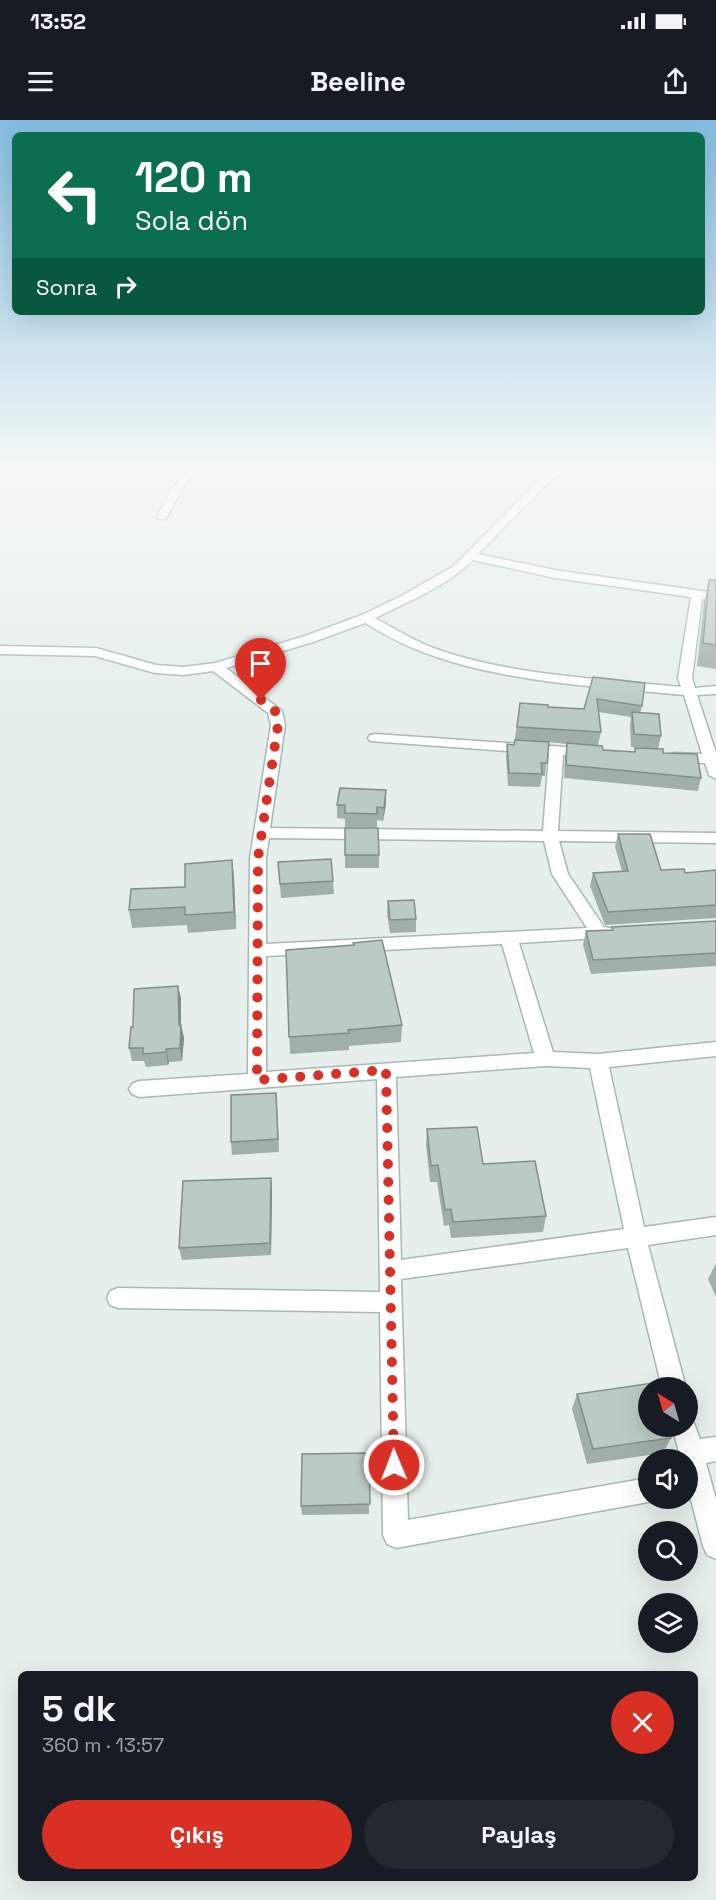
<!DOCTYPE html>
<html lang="tr">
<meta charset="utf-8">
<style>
:root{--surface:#171b24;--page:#242831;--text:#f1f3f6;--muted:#9ea1a6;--accent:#d93025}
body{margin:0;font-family:"Space Grotesk",sans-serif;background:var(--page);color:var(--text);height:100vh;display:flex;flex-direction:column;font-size:22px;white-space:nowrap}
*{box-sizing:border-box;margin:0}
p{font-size:20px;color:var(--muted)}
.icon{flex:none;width:33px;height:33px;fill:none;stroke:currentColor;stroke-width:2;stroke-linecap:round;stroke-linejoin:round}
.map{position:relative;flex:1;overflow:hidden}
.side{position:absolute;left:18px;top:1551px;width:680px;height:210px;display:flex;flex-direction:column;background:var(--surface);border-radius:9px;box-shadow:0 6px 24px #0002}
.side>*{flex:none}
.guide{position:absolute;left:12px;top:12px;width:693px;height:183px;border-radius:9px;box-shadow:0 6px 24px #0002;background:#0b6e4f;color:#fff;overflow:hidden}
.needle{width:39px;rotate:323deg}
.controls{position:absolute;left:638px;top:1257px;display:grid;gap:12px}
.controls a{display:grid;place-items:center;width:60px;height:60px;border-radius:50%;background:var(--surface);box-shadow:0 6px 24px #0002;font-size:30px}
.pin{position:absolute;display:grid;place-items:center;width:51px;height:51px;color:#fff;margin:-62px -26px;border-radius:50% 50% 50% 0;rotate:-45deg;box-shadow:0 0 6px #0007}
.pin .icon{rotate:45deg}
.me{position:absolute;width:66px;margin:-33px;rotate:359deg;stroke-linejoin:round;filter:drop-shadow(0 0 4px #0008)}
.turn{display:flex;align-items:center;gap:21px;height:126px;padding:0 24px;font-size:27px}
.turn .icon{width:78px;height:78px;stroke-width:2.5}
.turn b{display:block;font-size:42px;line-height:51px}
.then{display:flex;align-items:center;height:57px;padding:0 24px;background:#0003;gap:12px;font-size:22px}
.round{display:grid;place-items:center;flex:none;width:63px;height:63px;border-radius:32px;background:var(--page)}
.headline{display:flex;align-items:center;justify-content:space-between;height:102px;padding:0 24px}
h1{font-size:36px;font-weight:700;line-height:45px}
.cta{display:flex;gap:12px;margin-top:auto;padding:12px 24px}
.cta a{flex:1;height:69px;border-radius:36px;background:var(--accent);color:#fff;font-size:24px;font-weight:700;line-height:69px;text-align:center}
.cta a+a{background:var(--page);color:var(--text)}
.status{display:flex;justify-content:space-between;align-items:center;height:42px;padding:0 30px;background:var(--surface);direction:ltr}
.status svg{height:16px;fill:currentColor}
header{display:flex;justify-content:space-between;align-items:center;height:78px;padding:0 24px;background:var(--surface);font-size:27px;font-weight:700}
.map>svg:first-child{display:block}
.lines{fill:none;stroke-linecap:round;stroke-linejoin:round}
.street-casing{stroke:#a8b8b2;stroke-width:3}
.street{fill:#fff;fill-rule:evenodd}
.wall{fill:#a1aea9}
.shaded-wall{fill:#838d89}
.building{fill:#bbcac4;stroke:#838d89;stroke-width:1.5}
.route{stroke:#d93025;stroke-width:10;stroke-dasharray:0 18}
</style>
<div class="status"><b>13:52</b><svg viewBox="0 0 49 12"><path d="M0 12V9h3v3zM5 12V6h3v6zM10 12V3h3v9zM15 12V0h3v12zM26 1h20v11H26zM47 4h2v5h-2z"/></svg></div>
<header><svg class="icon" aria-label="menu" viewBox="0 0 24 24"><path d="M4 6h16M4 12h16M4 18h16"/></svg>Beeline<svg class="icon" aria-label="share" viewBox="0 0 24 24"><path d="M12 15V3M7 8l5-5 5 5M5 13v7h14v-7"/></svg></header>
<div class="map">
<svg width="716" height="1780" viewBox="0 0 716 1780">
<rect width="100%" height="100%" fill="#e6efeb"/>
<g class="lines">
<defs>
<path id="street" d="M192,345h11l-18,19 -19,35h-8l-1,-2 15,-28z
M557,345h12l-25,22 -66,67 77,16 161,23v8l-14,-2 -10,79 3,10 21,-2v8l-19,1 19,58v26l-7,-4 -4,-12 -31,-2 -7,-4 7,-4 28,1 -18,-59c-84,-8 -188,-13 -266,-45 -19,-7 -36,-17 -53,-27l-52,19 -87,26 56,43 3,14 -15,103 273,3 6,-77 -179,-13 -2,-3 2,-3 5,-1 219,15 2,3 -7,4 -26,-1 -5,76 158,2v10l-157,-2 9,33 36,53 11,2 2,4 -2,4 -96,6 34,109 45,2 118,-12v14l-107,11 35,160 72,-10v18l-68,10 38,143h-24l-34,-140 -227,31 7,241 240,-42v20l9,1 -9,3 -252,46 -9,-4 -4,-9 -3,-223 -262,-4 -8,-3 -3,-7 3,-7 8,-3 262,4 -3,-213 -238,18 -7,-3 -3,-5 3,-5 7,-3 109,-7 2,-216 21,-133 -3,-12 -55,-42 -29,4 -29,-2 -60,-17 -95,-2v-8l96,2 60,17 28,2 31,-4 90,-27 57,-21 41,-20 51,-29 82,-83zM473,440l82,18 136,19 -13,81 3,9c-80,-8 -178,-12 -253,-41 -18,-8 -35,-18 -53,-28 33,-16 72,-32 98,-58zM269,718l275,3 8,33 35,54 -321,16v-86zM502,824l32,109 -268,19v-116zM545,946l45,2 34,161 -223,31 -5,-183z
M687,1295l5,3 8,21 16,-2v24l-10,2 10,36v60l-9,-4 -4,-9 -16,-62v-24h-6l-9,-34h15z"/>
</defs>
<use href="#street" class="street-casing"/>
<use href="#street" class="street"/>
</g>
<path class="wall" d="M709,460h7v89l-19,-3 7,-64z
M593,557l49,29 -2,7 21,23 -3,13 -27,-2 -1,-22 1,-8 -33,-5 3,20 -3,13 5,5 31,2 1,-4 28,5 38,25 -3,13 -134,-13 1,-22 2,-12 -19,-2 -3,34h-3l-2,11 -32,-1 -2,-29 1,-13 7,1 6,-42 28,4 36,2z
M386,670v14l-3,17 -6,-1v7h-32v-8l-8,-1v-13z
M345,708l34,27v13h-34z
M618,714l43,36 24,3 31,-3v48l-111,7 -15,-39 3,-13 29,-2 -7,-24z
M232,740l2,18 2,51 -48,4 -1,-8 -55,3 -3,-18 56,-23z
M278,742l55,19 1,13 -53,4z
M388,781l28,18v13l-26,1 -3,-19z
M716,801v45l-125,8 -8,-29 3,-14 25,-1 1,-3z
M286,830l116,75 -1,17 -52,4v4l-59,4z
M178,866l3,13v26l3,13 -2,23 -13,1 -1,3 -22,2 -2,-6h-12l-3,-13 4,-21z
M276,973l3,59 -47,3 -1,-13z
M427,1009l56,35 63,52 -3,16 -92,6 -2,-13 -5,1 -7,-44h-7l-4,-37z
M272,1070l-1,65 -89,5 -3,-12z
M716,1143v34l-8,-18z
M577,1274l94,44 -8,15 -76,11 -15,-55z
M369,1333v61l-67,1 -1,-9z"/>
<path class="shaded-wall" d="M386,670v14l-3,17 1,-13z
M232,740l2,18 2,51 -2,-17z
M178,866l3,13v29v-3l3,13 -2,23 -2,-13z
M166,929l3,13 -1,3 -2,-13z
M276,973l1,13 2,46 -1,-13z
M271,1058l1,12 -1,65 -1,-12z"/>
<path class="building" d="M709,460h7v65l-13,-2z
M593,557l52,6 -3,23 -45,-7 4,33 -84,-5 3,-24 28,2v2l36,2z
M632,592l27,2 2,22 -27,-2z
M515,620l34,2 -2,21h-6l1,11 -33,-1 -2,-29 7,1z
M567,623l35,3 1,4 32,2v-4l28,1v4l34,1 4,24 -135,-13z
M340,668l46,2 -2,18 -7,-1v7l-32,-1v-8h-8z
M345,708h33l1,27h-34z
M618,714h32l11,36 23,-1 1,4 31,-3v35l-108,7 -15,-39 35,-2z
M331,739l2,22 -53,3 -2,-22z
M232,740l2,52 -49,3v-8l-56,3 2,-21 54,-2v-23z
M414,780l2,19 -26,1 -2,-19z
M716,801v32l-123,7 -7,-29 27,-1 -1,-3z
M382,820l20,85 -54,5 1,3 -60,4 -3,-87 68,-5 -1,-2z
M178,866l1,39h2l-1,23 -14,1v3l-23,2v-6h-14l2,-21h2l1,-38z
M276,973l2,46 -47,3v-47z
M477,1007l6,37 52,-3 11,55 -93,6 -2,-13 -6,1 -7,-45 -7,1 -4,-37z
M271,1058l-1,65 -91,5 4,-67z
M653,1263l2,5h-7v38h19l4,12 -78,11 -16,-55z
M369,1333l1,51 -69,2 1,-52z"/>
<linearGradient id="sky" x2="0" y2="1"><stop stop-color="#84bce0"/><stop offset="0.58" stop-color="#f4f8f6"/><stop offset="1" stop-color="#f4f8f6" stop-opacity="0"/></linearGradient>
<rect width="716" height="595" fill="url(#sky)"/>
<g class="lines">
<path class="route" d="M261,580l14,11 3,14 -20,133 -1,222 129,-10 8,395"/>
</g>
</svg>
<div class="controls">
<a><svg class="needle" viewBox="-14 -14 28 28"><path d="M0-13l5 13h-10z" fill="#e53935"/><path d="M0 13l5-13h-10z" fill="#9ea1a6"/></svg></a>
<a><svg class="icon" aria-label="sound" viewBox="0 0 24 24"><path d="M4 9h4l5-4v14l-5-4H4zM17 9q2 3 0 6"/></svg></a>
<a><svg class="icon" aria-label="search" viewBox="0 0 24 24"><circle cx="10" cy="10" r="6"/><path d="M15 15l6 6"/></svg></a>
<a><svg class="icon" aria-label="layers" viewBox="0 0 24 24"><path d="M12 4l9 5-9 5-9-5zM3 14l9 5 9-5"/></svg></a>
</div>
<div class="pin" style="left:261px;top:580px;background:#d93025"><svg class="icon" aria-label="arrive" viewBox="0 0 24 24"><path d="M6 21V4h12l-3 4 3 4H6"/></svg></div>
<svg class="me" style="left:394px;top:1345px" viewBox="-20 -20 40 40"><circle r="17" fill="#d93025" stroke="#fff" stroke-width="3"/><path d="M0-11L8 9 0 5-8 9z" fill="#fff"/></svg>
<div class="guide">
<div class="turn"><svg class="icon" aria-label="left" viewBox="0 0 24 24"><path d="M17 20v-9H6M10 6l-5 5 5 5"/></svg><div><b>120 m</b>Sola dön</div></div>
<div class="then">Sonra<svg class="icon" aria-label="right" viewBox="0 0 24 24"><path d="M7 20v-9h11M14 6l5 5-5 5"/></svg></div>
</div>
<section class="side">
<div class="headline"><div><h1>5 dk</h1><p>360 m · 13:57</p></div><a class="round" style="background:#d93025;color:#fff"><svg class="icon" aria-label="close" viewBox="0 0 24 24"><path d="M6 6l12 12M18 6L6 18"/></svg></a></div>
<div class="cta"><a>Çıkış</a><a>Paylaş</a></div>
</section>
</div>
